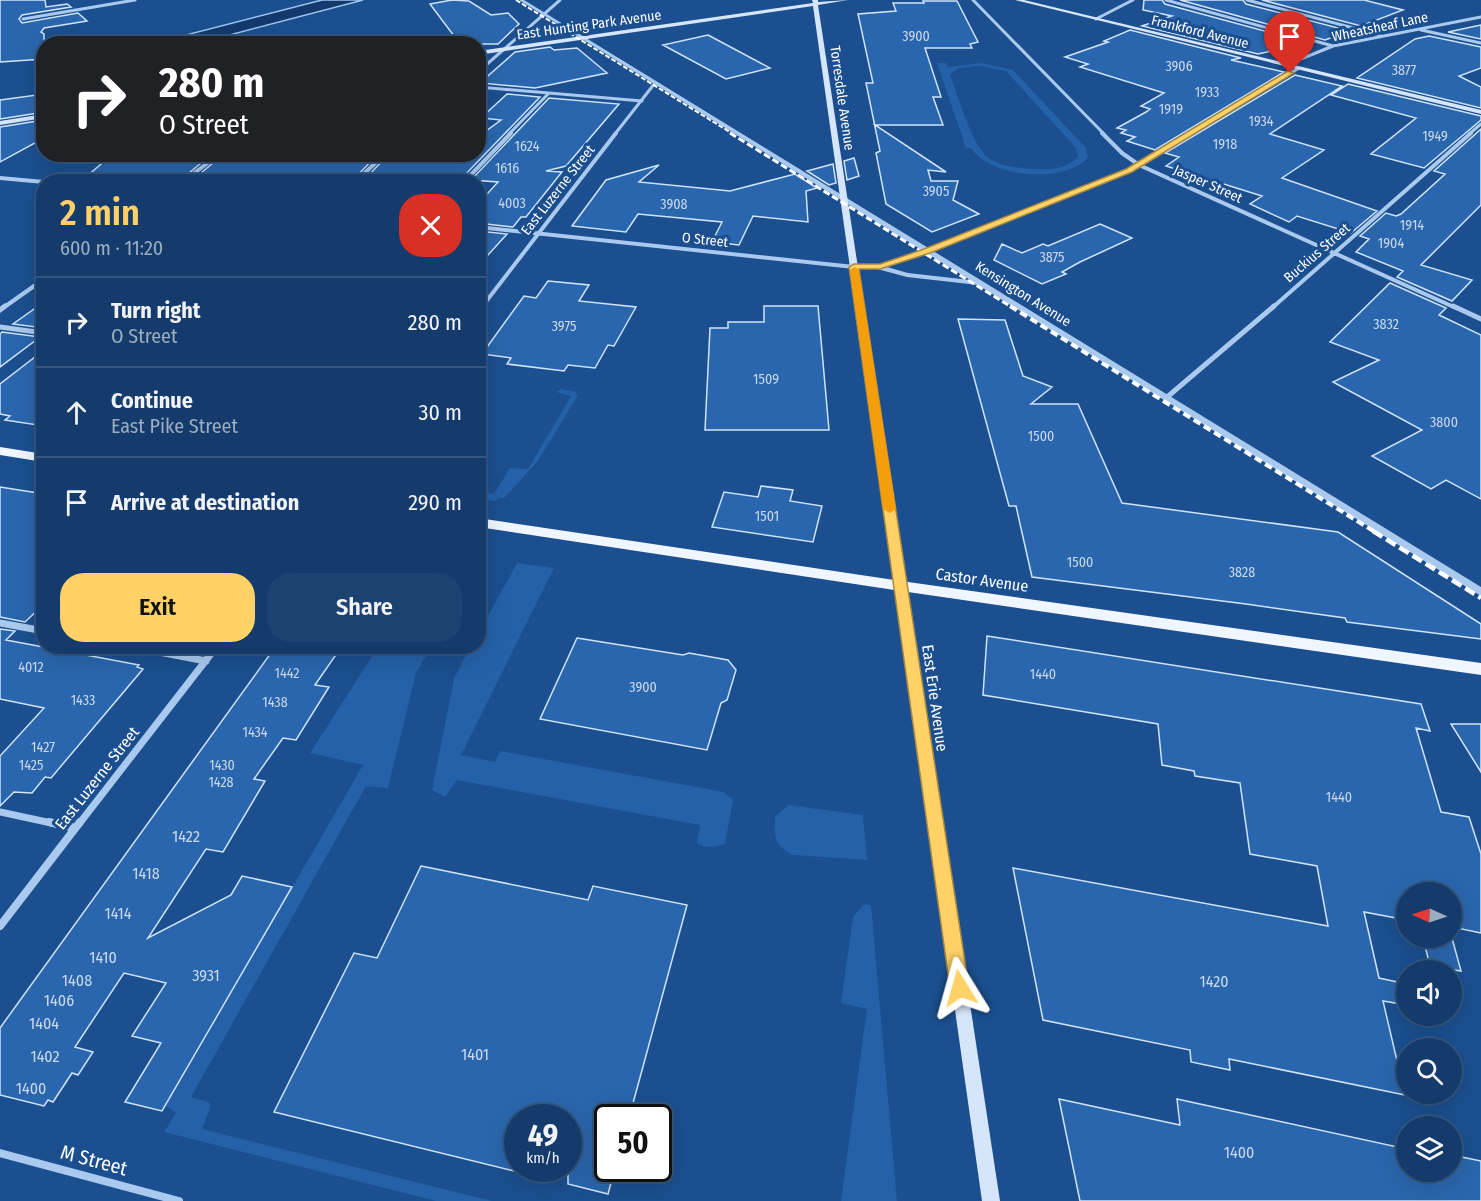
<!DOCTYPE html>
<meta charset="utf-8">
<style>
:root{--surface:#143b6b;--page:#1d4271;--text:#f1f3f6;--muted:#9dadc1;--line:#33557e;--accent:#ffd166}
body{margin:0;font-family:"Fira Sans Condensed",sans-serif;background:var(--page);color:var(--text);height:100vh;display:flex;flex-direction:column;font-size:22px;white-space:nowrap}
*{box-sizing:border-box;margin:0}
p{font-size:20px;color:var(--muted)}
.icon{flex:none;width:33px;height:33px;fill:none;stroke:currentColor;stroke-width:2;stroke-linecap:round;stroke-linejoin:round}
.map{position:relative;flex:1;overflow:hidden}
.sheet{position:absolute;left:36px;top:174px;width:450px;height:480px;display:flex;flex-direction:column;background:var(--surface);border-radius:24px;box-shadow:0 6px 24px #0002,0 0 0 2px var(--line)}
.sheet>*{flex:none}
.hud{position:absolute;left:36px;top:36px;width:450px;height:126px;border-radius:24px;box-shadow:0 6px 24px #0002,0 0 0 2px var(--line);background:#202124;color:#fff;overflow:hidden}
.needle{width:39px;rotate:273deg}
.controls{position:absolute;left:1396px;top:882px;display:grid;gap:12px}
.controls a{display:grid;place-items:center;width:66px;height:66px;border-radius:50%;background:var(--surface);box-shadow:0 6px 24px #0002,0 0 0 2px var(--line);font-size:30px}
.speed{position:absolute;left:504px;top:1104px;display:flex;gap:12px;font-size:30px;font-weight:700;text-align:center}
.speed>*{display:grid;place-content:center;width:78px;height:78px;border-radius:50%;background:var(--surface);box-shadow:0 6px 24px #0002,0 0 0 2px var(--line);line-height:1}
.speed small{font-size:15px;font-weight:400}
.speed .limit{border:3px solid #111;border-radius:9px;background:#fff;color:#111}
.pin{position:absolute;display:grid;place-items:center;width:51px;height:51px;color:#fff;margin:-62px -26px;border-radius:50% 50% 50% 0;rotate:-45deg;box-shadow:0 0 6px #0007}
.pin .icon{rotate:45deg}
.me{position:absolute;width:66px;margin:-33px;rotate:352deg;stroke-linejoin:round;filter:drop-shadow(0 0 4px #0008)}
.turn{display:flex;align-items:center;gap:21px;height:126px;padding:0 24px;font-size:27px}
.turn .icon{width:78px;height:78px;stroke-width:2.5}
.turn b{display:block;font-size:42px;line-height:51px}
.round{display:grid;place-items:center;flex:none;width:63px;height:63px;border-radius:24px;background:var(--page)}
.headline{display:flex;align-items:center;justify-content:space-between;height:102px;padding:0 24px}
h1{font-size:36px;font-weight:600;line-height:45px;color:var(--accent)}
.primary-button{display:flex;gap:12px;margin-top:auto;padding:12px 24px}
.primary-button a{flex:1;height:69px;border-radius:24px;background:var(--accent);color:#111;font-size:24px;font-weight:600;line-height:69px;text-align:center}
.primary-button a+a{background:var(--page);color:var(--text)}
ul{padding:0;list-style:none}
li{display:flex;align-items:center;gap:18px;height:90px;padding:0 24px;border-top:2px solid var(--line)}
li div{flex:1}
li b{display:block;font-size:22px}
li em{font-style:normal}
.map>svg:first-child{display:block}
.green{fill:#2461a8;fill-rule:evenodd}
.water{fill:#123a6d;stroke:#9cc4f0;stroke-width:1.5}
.building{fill:#2a66ad;stroke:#cfe3fa;stroke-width:1.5}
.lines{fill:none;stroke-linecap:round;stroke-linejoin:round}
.minor-far4{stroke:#a9c9ee;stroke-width:3}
.minor-far3{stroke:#a9c9ee;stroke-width:4}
.minor-far2{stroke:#a9c9ee;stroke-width:5}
.minor-far1{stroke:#a9c9ee;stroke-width:7}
.minor{stroke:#a9c9ee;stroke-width:8}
.tertiary{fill:#a9c9ee;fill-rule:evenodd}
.secondary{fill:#d6e6fa;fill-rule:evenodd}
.primary{fill:#f0f6ff;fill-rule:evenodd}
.rail-far3{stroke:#fff;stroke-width:2;stroke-dasharray:5 2;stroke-linecap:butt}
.rail-far2{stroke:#fff;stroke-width:3;stroke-dasharray:7 3;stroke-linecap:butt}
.rail-far1{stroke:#fff;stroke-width:4;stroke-dasharray:8 4;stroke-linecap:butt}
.rail{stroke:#fff;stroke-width:4.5;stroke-dasharray:11 4.5;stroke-linecap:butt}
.route{fill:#ffd166;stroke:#a68842;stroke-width:1.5}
.slow{fill:#f59e0b}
.labels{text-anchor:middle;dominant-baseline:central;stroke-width:6;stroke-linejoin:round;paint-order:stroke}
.far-street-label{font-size:14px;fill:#fff;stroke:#1b4f8f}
.number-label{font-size:14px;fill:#cad9ea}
.street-label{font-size:16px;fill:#fff;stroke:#1b4f8f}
.near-number-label{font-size:16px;fill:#cad9ea}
.near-street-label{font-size:20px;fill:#fff;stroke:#1b4f8f}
</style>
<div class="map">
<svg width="1481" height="1201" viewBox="0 0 1481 1201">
<rect width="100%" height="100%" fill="#1b4f8f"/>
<path class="green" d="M937,63h9l2,4 33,-4 32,7 73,78 2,10c-25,26 -97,20 -117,-10h-5zM980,66l26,5 70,77 2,9c-12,12 -27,13 -43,12 -16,-1 -32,-2 -45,-10 -17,-10 -32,-64 -40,-84l9,-7z
M561,389l15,3 1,5 -40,65 -33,36h-6l-2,3 -17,-2v-7l15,2 16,-26 18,1 43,-73 -15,-4z
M517,563l37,5 -93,187 34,7 5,-11 224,41 9,8 -8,44c-9,3 -20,5 -28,-1l3,-18 -243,-45 -12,17 -13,-7 22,-111 16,-32 8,-1 1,-14z
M378,647h53l-15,26 -28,115 -22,-2 -175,311 17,5 3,3 -9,24 290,72h-56l-272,-69 12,-19 -10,-7 197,-341 -53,-12z
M788,805l75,10 4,45 -74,-5c-19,-9 -19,-19 -18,-38z
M864,904l7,1 26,296h-56l26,-192 -26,-6 12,-86z"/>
<path class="water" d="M322,0h41l-164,43h-44z"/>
<path class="building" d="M0,0h45l1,7 21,-3 4,3 -49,8 -3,4 3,4 56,-10 9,8 -43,7 -3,4 3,2v25l-44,3z
M452,0l17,1 22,14 17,-2 11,11 -21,20h-38l-30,-40z
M1144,0h18l3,4 144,39 -51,11 -116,-28 30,-10 -29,-6z
M1180,0h63l3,4 104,27 -25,9z
M1262,0h102l39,10 -42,16z
M923,1h34l21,41 -8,2 2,4h-47l16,49h-8l10,28h-68l71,47 -18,-2 3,11h27l-5,19 26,14 -47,18 -46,-28 -10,-51 4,-2 -14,-68h7l-15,-69 38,-3 -3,-8h31z
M1481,25v14l-33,-7z
M1130,30l111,28 -10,2 53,12 -129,78 -28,-9 8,-4 -14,-4 5,-3 -9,-2 29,-16 4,-3 -9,-3 23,-13 -84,-26 8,-3 -23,-7 43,-15 -4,-1z
M708,35l62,33 -44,11 -63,-34z
M1429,36l52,11v21l-22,8 22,11v21l-124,-30 58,-39z
M550,47l4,3 23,-2 30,25 -72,15 -55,-5 35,-31z
M1295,75l47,11 -72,48 54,16 -42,28 95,33 -26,22 -54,-17 -8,6 -39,-18 12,-8 -96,-30 13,-9 -14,-4z
M1348,84l133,32v4l-57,48 -53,-14 45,-36 -85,-23z
M44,94v18l-44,7v-19z
M507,94l33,3 -79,82 -65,-5 -8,8h-26l27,-28h89v-17l23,-17 -20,-2z
M549,98l70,6 -53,62 -20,5 16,1 -36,45h-5l-8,10 -35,-4v-19l20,-22 -27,-2z
M44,120v18l-44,24v-35z
M1481,129v76l-60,60 51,15 -20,21 -55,-24 6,-6 -47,-19 13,-13 -9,-3 26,-23 10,3 5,-2 44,-40 -11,-3z
M113,154h99l-34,28h-39l-52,-6z
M224,154h154l-27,28 -105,-3 -12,3h-44z
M854,158l5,18 -12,4 -3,-19z
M833,164l3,19 -7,2 -22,-14z
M659,165l-20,17 91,9 65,-17 22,14 -11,3 2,31 -55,-6 -14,29 -27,-3 10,-20 -84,-8 -12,18 -54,-6 34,-46z
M1100,224l32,14 -52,24 -18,10 4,2 -24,10 -48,-24 8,-16 20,9 21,-9 5,2z
M478,231l29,3 -29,32z
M548,281l41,4 -10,16 57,6 -22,39 -6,-1 -13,23 -27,-3 -4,6 -57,-7 4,-6 -29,-4 42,-58 12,2z
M1390,283l56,25 -7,7 42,20v164l-35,-19 -15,9 -59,-33 50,-26 -89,-48 46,-22 -49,-18z
M44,302v26l-31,-4z
M764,306h54l11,124h-124l5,-102h18v-6h36z
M958,319l47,1 18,56 29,11 -21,17h47l44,99 216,29 143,92v15l-134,-17 -2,-4 -99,-14 -214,-27 -16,-71h-7z
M2,332l38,5 -40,30v-33z
M44,350v35l-8,6 8,-1v36l-39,-6 5,-4 -10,-2v-30z
M761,486l32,4 -3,11 32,5 -9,36 -101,-15 12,-35 34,5z
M0,487l44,7v110l-19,18 -25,-5z
M0,629l15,2 -9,9 133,25 -2,2 6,2 -92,109 -6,-1 -13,16 -18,-1 -14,14v-50l44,-48 -44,-9z
M987,636l434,68 9,27 -14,-3 25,84 28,5 12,37v79l-29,-6v-35h-45v28l-43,-8 15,66 28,6v21l-24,-4 22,94 -176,-36 1,11 -39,-8 -1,-12 -147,-30 -30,-152 315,58 -11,-60 -67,-12 -10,-71 -45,-7 -1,-5 -32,-6 -4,-41 -175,-29z
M577,638l106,17 6,-2 39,7 8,10 -9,30 -6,3 -14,47 -167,-31z
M276,646h66l-27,39 14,2 -33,53 -13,-2 -29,41 11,2 -42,71 -17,-3 -58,89 83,-43 11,-19 50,11 -130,224 -37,-9 36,-59 -29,-7 34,-53 -42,-10 -49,74 18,5 -15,23 -6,-2 -19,29 -5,-2 -4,6 -44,-11v-67z
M1451,724h30v48z
M421,866l167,34 5,-14 94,19 -58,213h-21v50h7l-7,26 -40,-10v-66h-50v54l-244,-60 80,-159 23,5z
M1423,938h29l9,33 -31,-5z
M1059,1099l121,26 -3,-26 230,50v23h45v-17l29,6v40h-401z"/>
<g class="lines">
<path class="minor-far4" d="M973,0l131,134
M1166,0l167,46
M1247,0l133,35
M23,19l112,-19
M1096,19l37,-19
M1421,30l60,13
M1286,65l47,-19 148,-29
M478,72l82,-72
M478,87l164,14
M509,134l40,-41
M615,134l40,-51
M1188,134l111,-66
M1469,134l12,-10"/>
<path class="minor-far3" d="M1102,133l20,20 17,12 317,143
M0,178l44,4
M182,182l38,-28
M355,182l30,-28
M464,182l47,-49
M478,227l376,40h26l47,-16 202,-81 62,-37
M3,308l41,-29
M481,308l135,-175
M1272,308l199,-175"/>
<path class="minor-far2" d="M1453,306l28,13
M0,310l5,-4
M478,311l4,-5
M0,327l44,6
M1166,398l108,-92"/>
<path class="minor-far1" d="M0,623l44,8
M128,646l78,15
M0,812l56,12
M79,824l138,-178"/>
<path class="minor" d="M49,822l26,6
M0,926l80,-104
M0,1153l179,48"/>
<path class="tertiary" d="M519,0h5l957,587v9l-503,-311 -71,-8 -30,-8v-4h3l28,8 62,7z"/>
<path class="secondary" d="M812,0h6v2l30,-2 -30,5 182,1196h-18l-169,-1195 -335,49v-4l335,-48z
M1015,0h9l457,110v4z
M44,114v4l-44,7v-4z"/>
<path class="primary" d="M0,447l44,7v8l-44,-7z
M478,518l423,63 580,82v12l-580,-84 -423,-64z"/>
<path class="rail-far3" d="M516,0l217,134"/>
<path class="rail-far2" d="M730,133l283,175"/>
<path class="rail-far1" d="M1010,306l365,226"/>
<path class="rail" d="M1373,531l108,67"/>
</g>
<path class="route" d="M1288,71l6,2 -162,99 -202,81 -50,16h-21l110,719 -3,6 -6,3 -7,-3 -3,-6 -101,-721 5,-3h26l44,-15 202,-80z"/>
<path class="slow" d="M855,267l4,3 37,239 -6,4 -7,-4 -33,-239z"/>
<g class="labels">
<g class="far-street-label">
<text transform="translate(589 25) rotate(-8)">East Hunting Park Avenue</text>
<text transform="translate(1380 27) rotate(-12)">Wheatsheaf Lane</text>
<text transform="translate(1200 32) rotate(14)">Frankford Avenue</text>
<text transform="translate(842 98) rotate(82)">Torresdale Avenue</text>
<text transform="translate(1208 184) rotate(24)">Jasper Street</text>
<text transform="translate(558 190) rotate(-52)">East Luzerne Street</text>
<text transform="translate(705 240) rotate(6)">O Street</text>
<text transform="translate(1317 253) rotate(-41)">Buckius Street</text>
<text transform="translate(1023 294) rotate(32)">Kensington Avenue</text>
</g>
<g class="number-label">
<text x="916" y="36">3900</text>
<text x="1179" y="66">3906</text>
<text x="1404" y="70">3877</text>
<text x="1207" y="92">1933</text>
<text x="1171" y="109">1919</text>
<text x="1261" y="121">1934</text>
<text x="1435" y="136">1949</text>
<text x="1225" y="144">1918</text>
<text x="527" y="146">1624</text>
<text x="507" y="168">1616</text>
<text x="936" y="191">3905</text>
<text x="512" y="203">4003</text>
<text x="674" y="204">3908</text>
<text x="1412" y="225">1914</text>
<text x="1391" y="243">1904</text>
<text x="1052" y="257">3875</text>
<text x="1386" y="324">3832</text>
<text x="564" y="326">3975</text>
<text x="766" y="379">1509</text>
<text x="1444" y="422">3800</text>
<text x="1041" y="436">1500</text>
<text x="767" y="516">1501</text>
<text x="1080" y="562">1500</text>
<text x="1242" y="572">3828</text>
<text x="31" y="667">4012</text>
<text x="287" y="673">1442</text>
<text x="1043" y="674">1440</text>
<text x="643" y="687">3900</text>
<text x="83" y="700">1433</text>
<text x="275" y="702">1438</text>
<text x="255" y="732">1434</text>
<text x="43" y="747">1427</text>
<text x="31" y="765">1425</text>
<text x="222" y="765">1430</text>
<text x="221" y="782">1428</text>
<text x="1339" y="797">1440</text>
</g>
<g class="street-label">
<text transform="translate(982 580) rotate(8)">Castor Avenue</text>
<text transform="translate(935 698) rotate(82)">East Erie Avenue</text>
<text transform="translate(97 778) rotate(-52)">East Luzerne Street</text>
</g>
<g class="near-number-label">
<text x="186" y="836">1422</text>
<text x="146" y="873">1418</text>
<text x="118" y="913">1414</text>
<text x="103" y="957">1410</text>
<text x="206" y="975">3931</text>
<text x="77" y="980">1408</text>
<text x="1214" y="981">1420</text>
<text x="59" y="1000">1406</text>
<text x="44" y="1023">1404</text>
<text x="475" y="1054">1401</text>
<text x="45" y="1056">1402</text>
<text x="31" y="1088">1400</text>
<text x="1239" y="1152">1400</text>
</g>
<g class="near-street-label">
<text transform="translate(94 1160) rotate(15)">M Street</text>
</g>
</g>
</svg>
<div class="controls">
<a><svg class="needle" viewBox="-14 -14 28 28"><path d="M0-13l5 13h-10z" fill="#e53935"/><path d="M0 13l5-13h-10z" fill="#9dadc1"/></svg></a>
<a><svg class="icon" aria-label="sound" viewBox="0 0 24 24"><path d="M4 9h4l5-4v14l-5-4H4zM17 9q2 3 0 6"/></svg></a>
<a><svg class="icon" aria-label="search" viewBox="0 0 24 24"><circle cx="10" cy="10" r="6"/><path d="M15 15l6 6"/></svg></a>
<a><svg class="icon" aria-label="layers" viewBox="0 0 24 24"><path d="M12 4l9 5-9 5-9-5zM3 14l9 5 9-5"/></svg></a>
</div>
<div class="speed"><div>49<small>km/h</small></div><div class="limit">50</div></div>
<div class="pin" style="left:1290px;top:73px;background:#d93025"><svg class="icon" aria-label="arrive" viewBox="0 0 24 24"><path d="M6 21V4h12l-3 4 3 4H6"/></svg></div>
<svg class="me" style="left:960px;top:988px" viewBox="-20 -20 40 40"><path d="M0-17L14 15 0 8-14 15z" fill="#ffd166" stroke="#fff" stroke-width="4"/></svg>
<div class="hud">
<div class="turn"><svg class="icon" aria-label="right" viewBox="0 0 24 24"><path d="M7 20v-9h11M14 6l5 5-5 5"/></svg><div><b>280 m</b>O Street</div></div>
</div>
<section class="sheet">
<div class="headline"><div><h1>2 min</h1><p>600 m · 11:20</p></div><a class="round" style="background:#d93025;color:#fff"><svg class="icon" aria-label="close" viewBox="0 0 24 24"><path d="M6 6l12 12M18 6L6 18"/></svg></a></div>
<ul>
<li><svg class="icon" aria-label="right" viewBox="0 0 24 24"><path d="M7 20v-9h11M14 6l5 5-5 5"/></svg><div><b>Turn right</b><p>O Street</p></div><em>280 m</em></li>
<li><svg class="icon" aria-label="ahead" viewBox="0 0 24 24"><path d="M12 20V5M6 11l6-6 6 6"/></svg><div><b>Continue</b><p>East Pike Street</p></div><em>30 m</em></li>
<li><svg class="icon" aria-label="arrive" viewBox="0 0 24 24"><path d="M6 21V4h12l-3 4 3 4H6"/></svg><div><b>Arrive at destination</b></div><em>290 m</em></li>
</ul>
<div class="primary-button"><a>Exit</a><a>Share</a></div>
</section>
</div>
